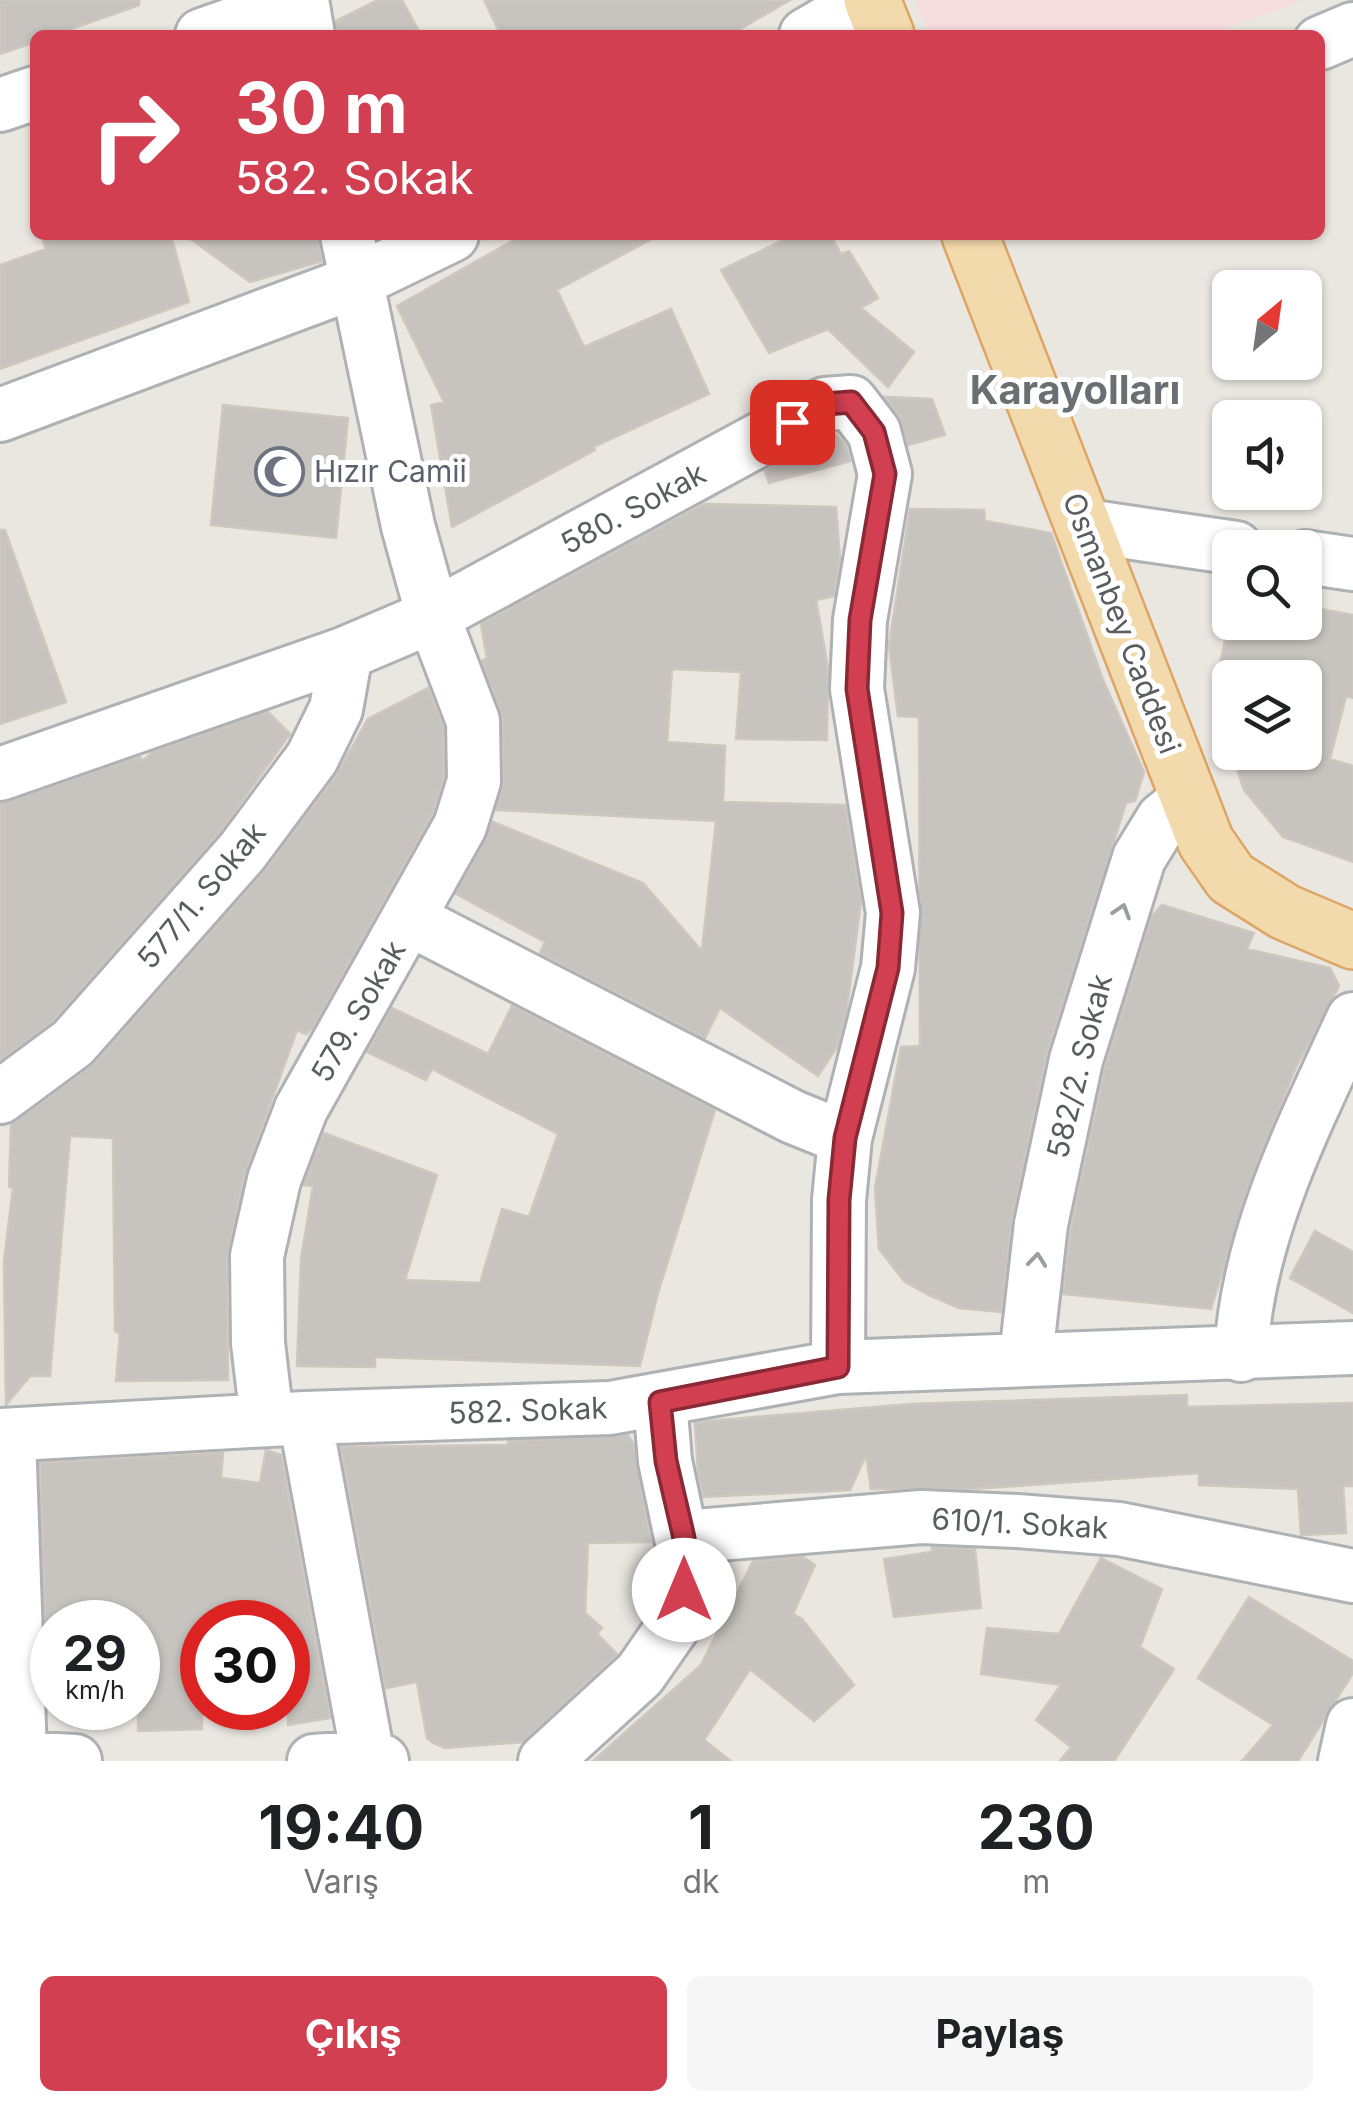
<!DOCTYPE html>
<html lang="tr">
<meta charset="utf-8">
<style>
:root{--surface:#fff;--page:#f6f6f6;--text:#202124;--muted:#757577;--accent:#d13f51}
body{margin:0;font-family:Inter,sans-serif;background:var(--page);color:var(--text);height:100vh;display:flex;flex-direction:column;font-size:38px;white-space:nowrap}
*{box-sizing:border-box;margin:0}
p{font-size:32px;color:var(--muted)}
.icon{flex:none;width:55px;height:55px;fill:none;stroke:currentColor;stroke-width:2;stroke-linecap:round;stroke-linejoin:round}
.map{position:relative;height:1761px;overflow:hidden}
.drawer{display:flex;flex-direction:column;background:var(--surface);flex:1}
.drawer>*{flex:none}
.top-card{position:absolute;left:30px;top:30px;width:1295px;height:210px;border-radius:15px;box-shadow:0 2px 8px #0004;background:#d13f51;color:#fff;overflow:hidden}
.needle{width:65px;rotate:29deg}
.controls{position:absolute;left:1212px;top:270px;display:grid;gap:20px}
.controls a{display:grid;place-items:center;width:110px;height:110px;border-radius:15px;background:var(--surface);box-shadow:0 2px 8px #0004;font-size:50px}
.speed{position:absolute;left:30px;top:1600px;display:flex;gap:20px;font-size:50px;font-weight:700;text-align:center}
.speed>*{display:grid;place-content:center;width:130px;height:130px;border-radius:50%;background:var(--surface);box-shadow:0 2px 8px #0004;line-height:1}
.speed small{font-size:25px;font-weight:400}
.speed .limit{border:15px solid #d22;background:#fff;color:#111}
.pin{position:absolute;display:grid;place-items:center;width:85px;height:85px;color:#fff;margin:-42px;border-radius:20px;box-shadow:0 5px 15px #0006}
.me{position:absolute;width:110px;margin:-55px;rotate:0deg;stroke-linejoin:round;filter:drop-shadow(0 0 8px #0008)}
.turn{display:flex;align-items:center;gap:35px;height:210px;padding:0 40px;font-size:45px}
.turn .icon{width:130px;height:130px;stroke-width:2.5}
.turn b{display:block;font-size:70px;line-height:85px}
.eta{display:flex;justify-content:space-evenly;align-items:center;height:170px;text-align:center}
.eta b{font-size:60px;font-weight:700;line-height:70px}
.button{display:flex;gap:20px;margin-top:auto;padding:20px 40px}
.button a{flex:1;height:115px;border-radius:15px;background:var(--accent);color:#fff;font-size:40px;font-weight:700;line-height:115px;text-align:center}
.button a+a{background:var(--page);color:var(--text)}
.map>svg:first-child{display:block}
.medical{fill:#f6dde0}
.building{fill:#c7c3bf;stroke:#cec7c0;stroke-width:2.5}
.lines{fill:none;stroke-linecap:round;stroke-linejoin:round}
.minor-casing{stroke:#aeb2b4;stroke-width:58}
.major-casing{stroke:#dda566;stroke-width:60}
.minor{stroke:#fff;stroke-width:52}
.major{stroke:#f3daac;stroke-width:55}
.oneway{stroke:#9b9e9f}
.route-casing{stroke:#882935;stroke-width:25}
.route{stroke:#d13f51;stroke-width:18}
.labels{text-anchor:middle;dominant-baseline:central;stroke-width:10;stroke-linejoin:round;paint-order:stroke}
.worship-label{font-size:30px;fill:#5b616d;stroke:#fff;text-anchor:start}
.street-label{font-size:30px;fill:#595d5f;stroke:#fff}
.district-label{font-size:40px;font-weight:bold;fill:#6a6f71;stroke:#fff}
</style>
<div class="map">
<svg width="1353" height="1761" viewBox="0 0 1353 1761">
<rect width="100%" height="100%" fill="#eae6e0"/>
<path class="medical" d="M915,0h388l-95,35h-278z"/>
<path class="building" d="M0,0h139v5l-85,30h-19v7l-35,12z
M378,0h24l19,35h-84l-1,-14z
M484,0h306l-60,35h-229z
M41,235h130l18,67 -189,67v-104l46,-16z
M185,235h133l4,26 -72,21z
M523,235h136l-102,55 27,57 87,-38 38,85 -116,53 2,3 -143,77 -21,-122 13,-3 -47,-96z
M794,235h36l11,19 8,-3 29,47 -17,10 53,44 -26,35 -60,-58 -59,24 -48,-83z
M885,397l47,2 13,36 -37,10 -10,-31z
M223,405l125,13 -12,120 -125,-13z
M834,433l12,12 4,16 -81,22 -4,-12z
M704,504l132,3 4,53 -6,36 -18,4 12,68 -1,72 -91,-1 5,-67 -69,-3 -5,73 58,4 -2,56 122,3 16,96 -14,107 -10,39 -19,29 -98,-68 -15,30 -165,-85 5,-11 -89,-48 37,-72 150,61 59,68 14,-130 -220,-11 8,-30 -1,-60 -21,-59 5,-3 -6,-34z
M910,509l74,1 1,11 66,12 52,147 41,92 -9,29 -9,2 -79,248 -35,167 -11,94 -42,-4 -30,-13 -24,-13 -26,-33 -4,-61 26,-141 19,-1 -1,-329 -21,-1 -9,-70z
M0,530h5l61,172 -66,22z
M1305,606l48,9v83l-7,-2 -16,63 23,7v96l-70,-25 -39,-47 -13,-38h74v-74h-88l12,-56h76z
M428,688l15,39 1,50 -12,37 -119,213 -7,7 -9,-4 -52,143 -18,83 1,124 -112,1 4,-47 -5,-3 -2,-193 -43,-2 -20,240h-20l-24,29 -2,-143 9,-75h-4l2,-63 84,-61 169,-191 72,-96 32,-57z
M268,712l22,22 -71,99 -166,188 -53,39v-257l140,-46 3,4 9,-9z
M1162,905l92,28 -7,16 83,19 9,18 -43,81 -43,104 -42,138 -148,-15 8,-65 34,-161 47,-152z
M512,1006l203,104 -57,183 -18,73 -265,-9v10l-78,-1 4,-107 12,-73 -9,-1 20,-52 113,42 -32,105 75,3 22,-74 27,8 29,-83 -126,-65 -6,11 -59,-28 25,-44 96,46z
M1315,1231l38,21v61l-63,-35z
M1187,1395v12l166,-4v83h-10l3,47 -45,2 -3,-46 -99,-4v-12l-226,16h-102l-5,-34 -16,35 -147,7 -5,-24 -3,-50 14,-2 202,-17z
M628,1435l5,8 18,99 -63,1 -3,70 17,15 -5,6 20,20 -94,88 -78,6 -12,-5 -6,-5 -10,-56 -31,6 -45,-241 167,-2v-4z
M266,1450l15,5 49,263 -42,7v-103h-86v107l-64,2v-109h-93l-5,-159 183,-10 -2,25 39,5z
M932,1547l43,2 6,59 -87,9 -10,-58 48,-7z
M803,1557l12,8 -22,49 9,5 52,66 -40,36 -64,-52 -46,71 27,21h-138l108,-96 52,-104z
M1101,1558l61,31 -22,58 34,22 -60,92h-54l11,-14 -35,-27 25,-35 -80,-11 6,-46 72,6z
M1249,1597l104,64v12l-55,88h-56l31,-36 -75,-47z"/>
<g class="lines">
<defs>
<path id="minor" d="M202,35l100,-35 6,35
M806,35l60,-35
M1320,43l33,-14
M0,105l35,-12
M0,415l355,-133 97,-47
M1086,526l150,22
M1305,557l48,7
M0,774l346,-121 87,-37 392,-212 26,-2 23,30 11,42 -25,146 -3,69 36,224 -5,55 -43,170 -6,62 -1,167
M411,920l382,197 52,21
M0,1097l73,-54 169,-191 70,-94 24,-49 10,-56
M1241,1355c6,-119 63,-229 112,-336
M1026,1357l15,-133 35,-164 63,-202 24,-39 26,-21
M305,1418l63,339
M267,1420l-9,-77 -1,-87 17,-76 27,-71 159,-283 14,-45 -1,-60 -40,-105 -25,-90 -61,-291
M0,1435l305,-17 305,-10 228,-41 515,-19
M9,1435l11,321
M684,1537l237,-20 96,4 102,8 234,47
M0,1757l75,4
M314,1761l54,-4 14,4
M545,1761l95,-87 41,-59 6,-49 -22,-105 -5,-60
M1345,1761l8,-36"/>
<path id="major" d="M872,0l14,35
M970,235l236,607 25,36 54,34 68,29"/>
</defs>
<use href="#minor" class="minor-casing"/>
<use href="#major" class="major-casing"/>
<use href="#minor" class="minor"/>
<use href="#major" class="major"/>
</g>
<defs><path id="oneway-chevron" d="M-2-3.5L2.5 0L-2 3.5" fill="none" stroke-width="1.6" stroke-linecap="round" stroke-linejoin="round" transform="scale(2.5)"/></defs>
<g class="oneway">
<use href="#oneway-chevron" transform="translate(1122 911) rotate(-73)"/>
<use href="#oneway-chevron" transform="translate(1037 1260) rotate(-84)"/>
</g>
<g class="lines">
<defs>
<path id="route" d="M684,1590v-52l-18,-77 -6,-59 178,-35 1,-167 6,-62 43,-170 4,-55 -35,-224 3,-69 25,-146 -11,-42 -23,-30 -26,2 -33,18"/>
</defs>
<use href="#route" class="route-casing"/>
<use href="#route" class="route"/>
</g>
<defs>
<symbol id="mosque-ring" viewBox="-11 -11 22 22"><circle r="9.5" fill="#fff" stroke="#6b7280" stroke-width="1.5"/><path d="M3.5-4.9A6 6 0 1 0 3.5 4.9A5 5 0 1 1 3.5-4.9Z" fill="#6b7280"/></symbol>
</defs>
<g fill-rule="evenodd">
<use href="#mosque-ring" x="252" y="444" width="55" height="55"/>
</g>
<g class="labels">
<g class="worship-label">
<text x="314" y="471">Hızır Camii</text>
</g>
<g class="street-label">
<text transform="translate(633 508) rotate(-28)">580. Sokak</text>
<text transform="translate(1122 623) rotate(69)">Osmanbey Caddesi</text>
<text transform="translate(201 895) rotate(-50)">577/1. Sokak</text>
<text transform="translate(358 1011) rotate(-60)">579. Sokak</text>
<text transform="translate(1079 1066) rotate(-76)">582/2. Sokak</text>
<text transform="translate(528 1410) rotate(-2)">582. Sokak</text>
<text transform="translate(1020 1523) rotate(3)">610/1. Sokak</text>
</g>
<g class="district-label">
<text x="1075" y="389">Karayolları</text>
</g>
</g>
</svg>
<div class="controls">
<a><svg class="needle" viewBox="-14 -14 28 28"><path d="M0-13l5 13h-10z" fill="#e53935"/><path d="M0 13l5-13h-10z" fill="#757577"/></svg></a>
<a><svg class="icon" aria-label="sound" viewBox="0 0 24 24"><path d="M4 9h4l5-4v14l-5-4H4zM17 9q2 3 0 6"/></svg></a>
<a><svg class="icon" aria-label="search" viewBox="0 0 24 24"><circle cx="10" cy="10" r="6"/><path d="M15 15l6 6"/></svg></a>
<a><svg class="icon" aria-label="layers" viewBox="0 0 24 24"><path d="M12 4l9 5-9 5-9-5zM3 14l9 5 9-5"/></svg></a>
</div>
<div class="speed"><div>29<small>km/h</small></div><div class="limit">30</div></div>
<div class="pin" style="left:792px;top:422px;background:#d93025"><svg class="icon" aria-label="arrive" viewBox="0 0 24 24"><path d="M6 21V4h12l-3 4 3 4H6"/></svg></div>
<svg class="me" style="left:684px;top:1590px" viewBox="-20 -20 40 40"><circle r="19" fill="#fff"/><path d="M0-13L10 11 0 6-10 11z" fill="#d13f51"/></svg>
<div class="top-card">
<div class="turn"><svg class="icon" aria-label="right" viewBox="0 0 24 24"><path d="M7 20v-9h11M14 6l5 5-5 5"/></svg><div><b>30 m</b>582. Sokak</div></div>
</div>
</div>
<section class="drawer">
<div class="eta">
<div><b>19:40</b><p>Varış</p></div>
<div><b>1</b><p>dk</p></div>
<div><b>230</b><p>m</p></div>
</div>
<div class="button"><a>Çıkış</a><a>Paylaş</a></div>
</section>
